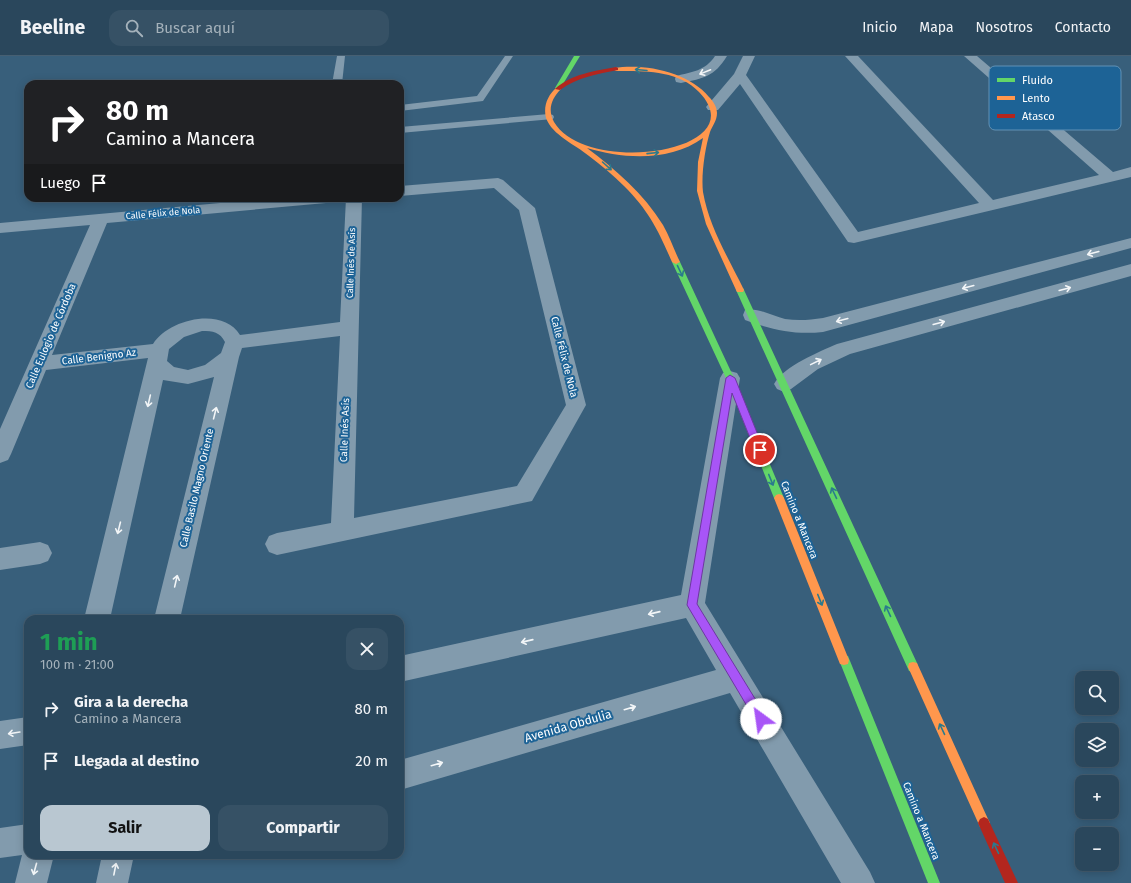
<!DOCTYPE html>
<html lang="es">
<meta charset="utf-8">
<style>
:root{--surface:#2a475c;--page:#365165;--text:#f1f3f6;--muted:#a5b2bb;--line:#465f72;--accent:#b9c7d1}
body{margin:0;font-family:"Fira Sans",sans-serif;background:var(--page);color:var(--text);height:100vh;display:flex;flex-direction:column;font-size:15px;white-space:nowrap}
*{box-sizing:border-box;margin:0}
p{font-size:13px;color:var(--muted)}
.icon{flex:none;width:22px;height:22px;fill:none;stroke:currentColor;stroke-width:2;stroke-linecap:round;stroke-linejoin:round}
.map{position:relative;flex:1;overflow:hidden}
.drawer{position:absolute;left:24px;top:559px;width:380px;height:244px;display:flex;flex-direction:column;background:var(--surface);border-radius:12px;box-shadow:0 2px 10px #0003,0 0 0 1px var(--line)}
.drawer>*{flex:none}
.top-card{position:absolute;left:24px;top:24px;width:380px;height:122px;border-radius:12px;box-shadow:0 2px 10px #0003,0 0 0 1px var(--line);background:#202124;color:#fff;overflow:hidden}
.controls{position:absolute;left:1075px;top:615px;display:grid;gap:8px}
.controls a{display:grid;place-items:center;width:44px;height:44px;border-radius:8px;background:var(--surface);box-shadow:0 2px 10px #0003,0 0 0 1px var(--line);font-size:20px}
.pin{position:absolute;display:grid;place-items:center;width:34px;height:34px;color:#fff;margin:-17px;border:2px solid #fff;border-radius:50%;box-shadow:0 1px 4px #0007}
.me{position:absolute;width:44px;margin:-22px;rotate:329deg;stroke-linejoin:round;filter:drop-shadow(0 0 3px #0008)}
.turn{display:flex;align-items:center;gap:14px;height:84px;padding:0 16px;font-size:18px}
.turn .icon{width:52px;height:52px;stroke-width:2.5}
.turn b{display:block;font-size:28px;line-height:34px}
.then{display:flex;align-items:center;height:38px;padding:0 16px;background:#0003;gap:8px;font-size:15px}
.round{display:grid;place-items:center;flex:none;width:42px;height:42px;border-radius:12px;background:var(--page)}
.summary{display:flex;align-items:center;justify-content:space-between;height:68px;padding:0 16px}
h1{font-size:24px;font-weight:700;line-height:30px;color:#1e9e55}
.cta{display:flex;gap:8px;margin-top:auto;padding:8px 16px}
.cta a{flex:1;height:46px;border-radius:12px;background:var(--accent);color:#111;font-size:16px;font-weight:700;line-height:46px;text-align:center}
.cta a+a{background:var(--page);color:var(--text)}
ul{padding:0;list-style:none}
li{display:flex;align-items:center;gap:12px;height:52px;padding:0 16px}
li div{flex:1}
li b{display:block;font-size:15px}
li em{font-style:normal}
header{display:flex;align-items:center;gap:24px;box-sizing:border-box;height:56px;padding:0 20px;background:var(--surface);border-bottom:1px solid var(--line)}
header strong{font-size:19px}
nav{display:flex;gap:22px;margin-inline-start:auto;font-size:14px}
.search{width:280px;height:36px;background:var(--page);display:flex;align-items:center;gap:10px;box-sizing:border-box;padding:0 14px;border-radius:12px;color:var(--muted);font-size:15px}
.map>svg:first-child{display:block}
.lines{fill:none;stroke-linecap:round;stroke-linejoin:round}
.lane{fill:#829bad;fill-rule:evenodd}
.street{fill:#829bad;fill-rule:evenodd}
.fast{fill:#63d668;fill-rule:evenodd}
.slow{fill:#ff974d;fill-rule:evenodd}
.jam{fill:#b3261e;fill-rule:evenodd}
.oneway{stroke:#2b7a8d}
.oneway2{stroke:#f2f5f7}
.route{fill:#a855f7;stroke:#6d37a1}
.labels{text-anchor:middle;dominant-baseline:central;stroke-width:4;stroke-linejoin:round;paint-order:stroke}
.far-street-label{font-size:9px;fill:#fff;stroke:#1d6396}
.street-label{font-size:10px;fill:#fff;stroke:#1d6396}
.near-street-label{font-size:12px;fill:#fff;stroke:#1d6396}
.key{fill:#1d6396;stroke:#6192b6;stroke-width:1}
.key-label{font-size:11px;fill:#fff}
</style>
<header>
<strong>Beeline</strong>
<div class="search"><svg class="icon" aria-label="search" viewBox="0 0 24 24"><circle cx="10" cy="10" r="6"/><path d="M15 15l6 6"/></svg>Buscar aquí</div>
<nav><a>Inicio</a><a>Mapa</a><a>Nosotros</a><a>Contacto</a></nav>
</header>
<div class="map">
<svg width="1131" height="827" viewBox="0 0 1131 827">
<rect width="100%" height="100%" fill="#385f7b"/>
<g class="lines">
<path class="lane" d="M337,0h8l-3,28h-10z
M505,0h8l-30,45 -83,10v-6l77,-9z
M549,58l4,1 1,2 -1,2 -153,14v-6z"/>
<path class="street" d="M715,0h12c-13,21 -23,22 -46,27l-5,-1 -1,-3 1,-3c16,-4 29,-5 39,-20z
M743,0h12l-9,19 112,157 121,-29 -134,-147h13l135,144 106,-25 -135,-119h13l136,116 18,-5v10l-277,66 -6,-1 -108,-158 -22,26h-10l-2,-3 28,-33z
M498,122l5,2 32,28 51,197 -54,96 -255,54 -8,-3 -4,-8 4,-8 8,-3 54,-10 9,-187 -98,12 -3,9 -59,262h-26l60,-242 -26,7 -25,-4 -53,239h-26l64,-261 -102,12 -35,84 -3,6 -8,3v-34l90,-204 -90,8v-10l274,-25h60l-2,3 -6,2 -219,20 -55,132 101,-11c15,-25 70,-38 87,-9l100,-13 6,-124h16l-8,320 163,-32 49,-81 -47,-195 -25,-22 -94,8v-10zM202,275c11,0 18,1 23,11l-4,11 -16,12 -17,5 -14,-3 -7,-6 2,-12 15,-12z
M1131,182v10l-308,84c-28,3 -51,-2 -78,-12l-2,-5 2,-5c13,-3 27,6 40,9 13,2 25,1 38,-1z
M1131,208v12l-281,78 -32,15 -27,20 -7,3 -7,-3 -3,-5c10,-18 45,-32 63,-40z
M730,315l7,2 3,5 -35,225 165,269 5,11h-34l-111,-190 -330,97v-30l316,-90 -30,-52 -286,64v-26l281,-61 39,-217 3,-5z
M40,486l8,3 4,8 -4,8 -8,3 -40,6v-22z
M28,661v28l-28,4v-28z
M28,768v31h26l-7,28h-32l7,-28 -22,3v-30z
M102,799h32l-6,28h-32z"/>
<path class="fast" d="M574,0h6l-20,33h-4l-1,-1z
M674,204h2l4,2 54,116 50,120 -2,3 -3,1 -3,-1 -2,-3 -48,-120 -54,-116z
M737,232h6l1,2 173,373 1,4 -1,4 -4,1 -4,-1 -173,-381z
M844,599l4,1 92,227h-12l-89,-223 1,-4z"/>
<path class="slow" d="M614,12c31,-5 75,4 95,29 4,4 8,10 8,16 0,8 -5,13 -7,19 -5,16 -9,43 -7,60 6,35 26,67 41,98l-1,2h-6l-1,-2 -30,-66 -9,-33 1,-29 5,-24c-33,24 -80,21 -116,10 28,21 57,46 76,77 7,12 11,25 17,37l-4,2 -4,-2c-14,-32 -23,-51 -48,-76 -11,-11 -23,-21 -35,-30 -13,-11 -37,-21 -43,-38 -3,-12 2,-23 10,-30h4l1,1c-9,9 -14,20 -7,33 33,55 203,30 145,-30 -21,-22 -55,-21 -83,-21l-2,-1z
M779,438l3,1 2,3 65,162 -1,4 -4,1 -4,-1 -66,-166 2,-3z
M913,606l4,1 71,156 2,4 -2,4 -4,2 -4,-2 -72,-160 1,-4z"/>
<path class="jam" d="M616,11l2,1v2c-21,4 -40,7 -58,20l-5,-1c16,-15 40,-18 61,-22z
M984,761l4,2 30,64h-13l-27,-60 2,-4z"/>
</g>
<defs><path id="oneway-shaft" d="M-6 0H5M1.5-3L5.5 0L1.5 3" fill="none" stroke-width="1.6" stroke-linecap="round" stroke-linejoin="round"/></defs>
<g class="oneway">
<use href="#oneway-shaft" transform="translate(641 14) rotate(-175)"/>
<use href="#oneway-shaft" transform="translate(653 97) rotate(-6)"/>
<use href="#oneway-shaft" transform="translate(607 110) rotate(42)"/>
<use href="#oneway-shaft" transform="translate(680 215) rotate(65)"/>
<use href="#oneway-shaft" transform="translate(771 424) rotate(68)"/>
<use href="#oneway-shaft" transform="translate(834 437) rotate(-115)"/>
<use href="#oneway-shaft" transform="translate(820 544) rotate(68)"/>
<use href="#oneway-shaft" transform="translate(888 555) rotate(-115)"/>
<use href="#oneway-shaft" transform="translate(942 673) rotate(-115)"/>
<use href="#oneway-shaft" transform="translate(996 792) rotate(-115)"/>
</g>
<g class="oneway2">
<use href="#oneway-shaft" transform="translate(705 16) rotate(158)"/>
<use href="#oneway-shaft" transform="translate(1093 197) rotate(165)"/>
<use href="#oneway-shaft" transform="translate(968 231) rotate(165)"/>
<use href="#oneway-shaft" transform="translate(1065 233) rotate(-15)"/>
<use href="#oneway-shaft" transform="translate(842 264) rotate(165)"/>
<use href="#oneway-shaft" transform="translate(939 267) rotate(-15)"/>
<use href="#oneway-shaft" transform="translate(816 306) rotate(-26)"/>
<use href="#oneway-shaft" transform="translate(149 345) rotate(103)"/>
<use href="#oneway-shaft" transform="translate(215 357) rotate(-76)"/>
<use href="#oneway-shaft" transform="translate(119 472) rotate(104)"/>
<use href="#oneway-shaft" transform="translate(176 525) rotate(-77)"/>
<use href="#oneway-shaft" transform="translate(654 557) rotate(167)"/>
<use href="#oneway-shaft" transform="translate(527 585) rotate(167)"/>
<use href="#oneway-shaft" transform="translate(630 652) rotate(-16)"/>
<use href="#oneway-shaft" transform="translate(14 677) rotate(171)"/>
<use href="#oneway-shaft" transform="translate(437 708) rotate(-16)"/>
<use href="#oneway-shaft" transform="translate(35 813) rotate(105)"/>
<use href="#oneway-shaft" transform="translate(115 813) rotate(-79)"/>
</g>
<path class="route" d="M730,319l5,3 29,72 -4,4 -4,-1 -24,-60 -35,211 68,111 1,4 -1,4 -4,1 -4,-1 -70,-118 39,-227z"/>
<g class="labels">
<g class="far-street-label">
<text transform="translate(163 157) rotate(-5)">Calle Félix de Nola</text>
<text transform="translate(351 207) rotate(-88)">Calle Inés de Asís</text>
</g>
<g class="street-label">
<text transform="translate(51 280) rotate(-67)">Calle Eulogio de Córdoba</text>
<text transform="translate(99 301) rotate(-7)">Calle Benigno Az</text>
<text transform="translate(564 301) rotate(76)">Calle Félix de Nola</text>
<text transform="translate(345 374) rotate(-88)">Calle Inés Asís</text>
<text transform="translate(197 432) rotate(-77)">Calle Basilo Magno Oriente</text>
<text transform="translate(799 464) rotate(68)">Camino a Mancera</text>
<text transform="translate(921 765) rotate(68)">Camino a Mancera</text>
</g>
<g class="near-street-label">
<text transform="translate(568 670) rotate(-16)">Avenida Obdulia</text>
</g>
</g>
<rect x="989" y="10" width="132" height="64" rx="6" class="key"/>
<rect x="997" y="22" width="18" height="4" fill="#63d668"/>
<rect x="997" y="40" width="18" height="4" fill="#ff974d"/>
<rect x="997" y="58" width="18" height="4" fill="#b3261e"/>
<g class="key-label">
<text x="1022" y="28">Fluido</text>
<text x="1022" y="46">Lento</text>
<text x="1022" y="64">Atasco</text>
</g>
</svg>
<div class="controls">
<a><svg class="icon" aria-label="search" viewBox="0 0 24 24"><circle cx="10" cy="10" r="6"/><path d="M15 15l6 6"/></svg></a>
<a><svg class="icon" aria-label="layers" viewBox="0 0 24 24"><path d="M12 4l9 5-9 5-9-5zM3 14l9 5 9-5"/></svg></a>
<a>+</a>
<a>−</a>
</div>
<div class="pin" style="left:760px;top:394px;background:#d93025"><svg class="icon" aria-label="arrive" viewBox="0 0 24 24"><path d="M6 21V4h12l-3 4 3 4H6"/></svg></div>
<svg class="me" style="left:761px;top:663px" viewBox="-20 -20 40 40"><circle r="19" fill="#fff"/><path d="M0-13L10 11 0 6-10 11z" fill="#a855f7"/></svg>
<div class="top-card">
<div class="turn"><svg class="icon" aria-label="right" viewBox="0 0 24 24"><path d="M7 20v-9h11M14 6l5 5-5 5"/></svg><div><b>80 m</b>Camino a Mancera</div></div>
<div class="then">Luego<svg class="icon" aria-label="arrive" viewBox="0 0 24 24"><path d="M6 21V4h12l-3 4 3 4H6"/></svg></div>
</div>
<section class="drawer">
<div class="summary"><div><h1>1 min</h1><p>100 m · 21:00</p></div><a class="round"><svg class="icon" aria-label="close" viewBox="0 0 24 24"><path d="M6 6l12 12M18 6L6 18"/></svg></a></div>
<ul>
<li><svg class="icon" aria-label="right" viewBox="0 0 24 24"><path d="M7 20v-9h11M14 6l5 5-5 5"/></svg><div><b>Gira a la derecha</b><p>Camino a Mancera</p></div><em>80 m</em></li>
<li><svg class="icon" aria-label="arrive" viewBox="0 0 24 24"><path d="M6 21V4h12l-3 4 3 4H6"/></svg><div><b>Llegada al destino</b></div><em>20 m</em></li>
</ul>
<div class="cta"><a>Salir</a><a>Compartir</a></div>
</section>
</div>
